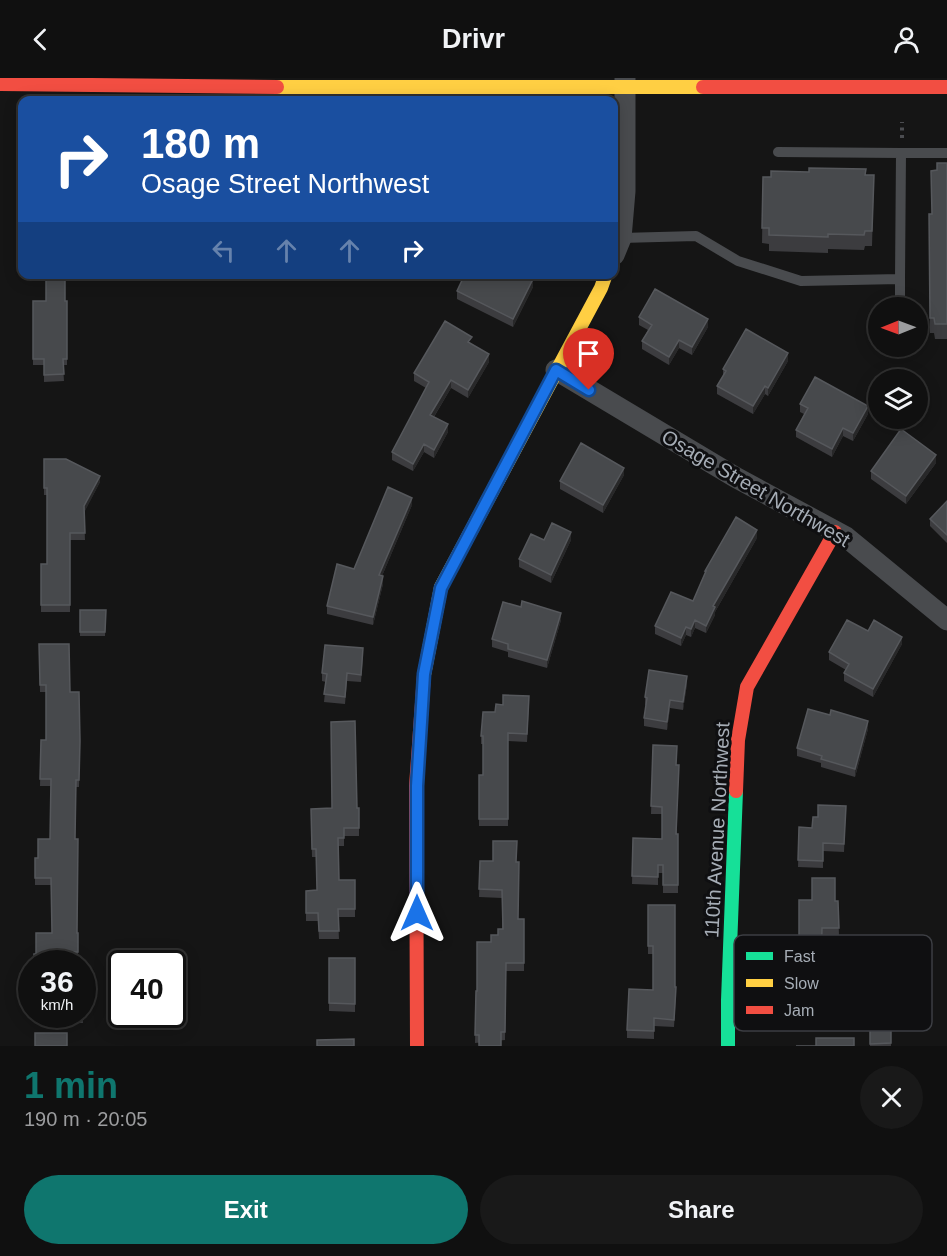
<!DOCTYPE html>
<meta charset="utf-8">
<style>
:root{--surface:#101010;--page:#191919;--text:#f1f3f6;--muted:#9c9d9f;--line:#303030;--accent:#0f766e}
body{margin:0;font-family:Arial,sans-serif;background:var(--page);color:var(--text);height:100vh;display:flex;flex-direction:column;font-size:22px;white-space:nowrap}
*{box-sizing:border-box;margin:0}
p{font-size:20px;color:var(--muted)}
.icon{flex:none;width:33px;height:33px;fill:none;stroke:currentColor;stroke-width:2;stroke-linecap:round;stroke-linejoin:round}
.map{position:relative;height:968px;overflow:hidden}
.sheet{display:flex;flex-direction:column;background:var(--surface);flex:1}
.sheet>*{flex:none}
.hud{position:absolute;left:18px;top:18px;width:600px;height:183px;border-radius:12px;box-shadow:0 3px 15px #0003,0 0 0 2px var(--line);background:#1a4fa0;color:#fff;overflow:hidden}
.needle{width:39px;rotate:269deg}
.fabs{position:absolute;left:868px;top:219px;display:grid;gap:12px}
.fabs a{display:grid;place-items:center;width:60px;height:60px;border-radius:50%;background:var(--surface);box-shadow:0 3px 15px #0003,0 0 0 2px var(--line);font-size:30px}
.speed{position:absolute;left:18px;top:872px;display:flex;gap:12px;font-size:30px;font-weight:700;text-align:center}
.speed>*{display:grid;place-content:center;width:78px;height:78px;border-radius:50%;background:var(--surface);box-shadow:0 3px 15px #0003,0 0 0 2px var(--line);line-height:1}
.speed small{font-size:15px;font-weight:400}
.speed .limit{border:3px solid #111;border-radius:9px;background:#fff;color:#111}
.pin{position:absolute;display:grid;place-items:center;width:51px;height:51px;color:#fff;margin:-62px -26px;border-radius:50% 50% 50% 0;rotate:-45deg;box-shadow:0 0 6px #0007}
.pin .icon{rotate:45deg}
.me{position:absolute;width:66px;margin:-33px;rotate:0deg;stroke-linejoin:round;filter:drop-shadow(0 0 4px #0008)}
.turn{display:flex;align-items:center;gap:21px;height:126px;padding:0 24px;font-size:27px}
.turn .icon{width:78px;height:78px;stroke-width:2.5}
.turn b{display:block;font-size:42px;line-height:51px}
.lanes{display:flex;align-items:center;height:57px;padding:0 24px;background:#0003;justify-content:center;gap:30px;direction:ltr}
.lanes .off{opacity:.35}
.round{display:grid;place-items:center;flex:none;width:63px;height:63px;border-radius:32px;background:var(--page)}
.summary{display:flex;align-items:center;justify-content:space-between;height:102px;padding:0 24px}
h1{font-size:36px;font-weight:700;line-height:45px;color:var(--accent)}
.button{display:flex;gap:12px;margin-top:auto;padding:12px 24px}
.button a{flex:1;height:69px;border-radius:36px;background:var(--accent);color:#fff;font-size:24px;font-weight:700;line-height:69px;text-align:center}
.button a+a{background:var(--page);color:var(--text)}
header{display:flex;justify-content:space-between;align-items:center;height:78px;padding:0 24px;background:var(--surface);font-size:27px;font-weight:700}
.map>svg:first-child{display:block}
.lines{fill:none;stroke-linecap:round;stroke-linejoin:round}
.path{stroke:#4b4c50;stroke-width:4;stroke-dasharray:3 4.5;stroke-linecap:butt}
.lane{stroke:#494b4e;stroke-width:10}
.street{stroke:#494b4e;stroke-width:21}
.fast{stroke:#16e098;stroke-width:14}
.slow{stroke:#ffcf43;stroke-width:14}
.jam{stroke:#f24e42;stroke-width:14}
.wall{fill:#3c3c3f}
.shaded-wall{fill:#282829}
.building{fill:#47494c;stroke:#56585c;stroke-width:1.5}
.route-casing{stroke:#114b97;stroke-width:15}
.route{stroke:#1a73e8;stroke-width:10}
.labels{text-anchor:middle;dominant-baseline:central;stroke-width:6;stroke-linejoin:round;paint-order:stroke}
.street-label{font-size:20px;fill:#a6adb6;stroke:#0f0f11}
.key{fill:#0f0f11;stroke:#3c3e43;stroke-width:1.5}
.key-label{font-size:16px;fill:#a6adb6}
</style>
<header><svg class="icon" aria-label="back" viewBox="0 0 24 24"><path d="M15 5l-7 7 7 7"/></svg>Drivr<svg class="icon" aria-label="person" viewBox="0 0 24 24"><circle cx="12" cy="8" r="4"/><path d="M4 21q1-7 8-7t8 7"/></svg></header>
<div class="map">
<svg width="947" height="968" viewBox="0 0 947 968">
<rect width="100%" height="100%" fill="#151515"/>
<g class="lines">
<path class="path" d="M902,60v-16"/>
<path class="lane" d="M778,74l123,1
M621,160l75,-2 42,25 63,20 99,-2 1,-126h46
M900,230v-29"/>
<path class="street" d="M614,177l7,-17 4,-47v-113
M556,292l179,107 111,60 101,83"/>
<path class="fast" d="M728,968v-46l8,-209"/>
<path class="slow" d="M277,9h426
M424,597l17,-88 160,-299 5,-14"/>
<path class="jam" d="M0,6l277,3
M703,9h244
M736,713l2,-51 9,-53 88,-155
M417,968l-1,-260 8,-111"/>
</g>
<path class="wall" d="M947,85v176h-12l-1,-6h-4l-1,-119h3l5,-44z
M874,97l-2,71h-7l-1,4 -36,-1v4l-59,-2v-7l-7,-1 1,-66z
M533,209l-20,40 -56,-28v-8z
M33,223h34v64h-4l1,16 -20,1v-17h-11z
M639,239l69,10 -16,28 -13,-7 -10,17 -27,-16v-8l6,-11 -9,-5z
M472,266l17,18 -21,36 -17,-10 -17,29 14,15 -14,26 -10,-6 -11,19 -21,-11v-8l34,-64 -12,-7v-8z
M788,283l-20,35 -3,-2 -12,20 -36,-20v-8l6,-10v-7z
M800,326l68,10 -15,27 -10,-5 -11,21 -36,-20v-7l8,-16 -4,-2z
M44,381l56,23 -16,30 1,28h-15v72h-29v-48h6v-69h-3z
M936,385l-30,41 -35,-25v-8z
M624,397l-21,38 -43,-24v-8z
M947,423v42l-17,-17v-7z
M412,427l-30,71 1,8 -10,41 -46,-11v-8l27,-37z
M757,460l-42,74v3l-9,18 -11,-5 -4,9 -5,-2 -5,11 -26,-12v-8l38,-25 12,-27v-3z
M544,462h27l-20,43 -32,-16v-8z
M521,529l40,13 -14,48 -39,-11v-5l-16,-5v-8z
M80,532h26l-1,26h-25z
M868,553l34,13 -29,53 -29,-16v-8l2,-3 -17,-10v-8z
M39,566l31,48 10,56 -1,39h-3l-1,52 2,94h1v26h-12l-30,-5 16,-21 -1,-48h-16v-27h3l12,-19 1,-53h-11l1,-46h5v-48h-6z
M363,578l-2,26 -14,-1 -2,23 -21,-2 2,-20 -4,-1v-8z
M687,606l-4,26 -13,-2 -3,22 -23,-4v-8l2,-13h-1v-8z
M529,626l-2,38 -19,-1v85h-29v-51h4v-31h-2v-8l14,-24z
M868,651l-13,48 -34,-10v-4l-24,-7v-8z
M653,667l23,20 1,69h1v59h-15v-20h-5v12l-26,-1 1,-46 29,1v-25h-11z
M846,728l-2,46 -21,-1v17l-25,-1 1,-40 13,1 6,-11z
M359,730v28h-15v10h-6l1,34h16v37h-17l1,22h-20l-1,-18h-12v-30l11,-1 -1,-33h-4l-1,-48z
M480,783l36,1 2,57h6v52h-18l-1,69 -30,3 1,-52h1l14,-49 11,-13v-31l-23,-1z
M812,822l26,1 1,35h-17l-1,31h5l-2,51 -29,-2 2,-70h2z
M648,827l27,82 1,8 -2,32 -20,-1v13l-27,-1v-8l26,-40v-36h-5z
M329,880h26v54l-26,-1z
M56,936h26l1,9h-27z
M891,948v20h-21v-19z"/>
<path class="shaded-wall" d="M533,201v8l-20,40v-8z
M708,241v8l-16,28v-8z
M679,262v8l-10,17v-8z
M788,275v8l-20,35v-8z
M489,276v8l-21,36v-8z
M451,302v8l-21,35v-8z
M765,308v8l-12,20v-8z
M868,328v8l-15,27v-8z
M448,346v8l-14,26v-8z
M843,350v8l-11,21v-8z
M424,366v8l-11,19v-7z
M936,377v8l-30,41v-8z
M624,390v7l-21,38v-8z
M100,398v6l-16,31v-7z
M412,420v7l-33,78v-8z
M757,452v8l-42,74v3l-9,18v-7l7,-20z
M571,454v8l-20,43v-8z
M383,498v8l-10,41v-8z
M561,535v7l-14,48v-8z
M695,542v8l-4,9v-8z
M686,549v8l-5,11v-8z
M902,559v7l-29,53v-8z
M687,598v8l-4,26v-8z
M670,622v8l-3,22v-8z
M868,643v8l-13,48v-8z"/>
<path class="building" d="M937,85h10v161h-12l-1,-6h-4l-1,-104h3l-1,-43 6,-1z
M809,90l57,1 -1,6h9l-2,56h-7l-1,4 -36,-1v3l-59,-2v-7h-7l1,-51h8v-6l38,1z
M46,196h19v27h2v58h-4l1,15 -20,1v-16h-11v-58h13z
M465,196h59l9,5 -20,40 -56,-28z
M655,211l53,30 -16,28 -13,-7 -10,17 -27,-16 10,-16 -13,-8z
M445,243l27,16 -4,5 21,12 -21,36 -17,-10 -21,35 18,9 -14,26 -10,-6 -11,20 -21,-12 37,-70 -15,-9z
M746,251l42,24 -20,35 -3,-2 -12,20 -36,-20 9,-15 -3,-2z
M815,299l53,29 -15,27 -10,-5 -11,21 -36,-19 12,-22 -8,-4z
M901,351l35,26 -30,41 -35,-25z
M581,365l43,25 -21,37 -43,-24z
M44,381h22l34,17 -16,30 1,27h-15v72h-29v-41h6v-76h-3z
M388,409l24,11 -33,77 4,1 -10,41 -46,-11 10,-42 17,5z
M947,423v34l-17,-16z
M736,439l21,13 -44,76 2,1 -9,19 -11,-6 -4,9 -5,-2 -5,11 -26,-12 16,-34 22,9 13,-30h-1z
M552,445l19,9 -20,43 -32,-16 12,-25 13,6z
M522,523l39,12 -14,47 -39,-11v-5l-16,-5 11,-37 18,5z
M80,532h26l-1,22h-25z
M847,542l21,11 6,-11 28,17 -29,52 -29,-16 5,-9 -20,-12z
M39,566h30l1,48h9l1,49 -1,39h-3l-1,59h3l-1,94h1v19h-12v11h-32v-9h2v-21h16l-1,-55h-16v-20h3v-19h12l1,-60h-11l1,-39h5v-55h-6z
M325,567l38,3 -2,27 -14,-2 -2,24 -21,-3 3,-20 -5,-1z
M649,592l38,6 -4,26 -13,-2 -3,22 -23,-4 3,-20 -2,-1z
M503,617l26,1 -2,38 -19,-1v86h-29v-44h4v-39h-2l2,-24h12l1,-8 7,1z
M808,631l22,6 1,-5 37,11 -13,48 -34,-10 1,-3 -25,-8z
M355,643l2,87h2v20h-15v10h-6l1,42h16v29h-17l1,22h-20l-1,-18h-12v-22l11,-1 -1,-41h-4l-1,-40 21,-1 -1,-86z
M653,667l24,1 -1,19h3l-3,69h2v51h-15v-20h-5v12l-26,-1 1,-38 29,1v-32l-11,-1z
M818,727l28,1 -2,38 -21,-1v18l-25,-1 1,-33 13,1 1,-11h5z
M493,763h24l-1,21h3l-1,57h6v44h-18l-1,69h-4v14h-22v-11h-4l1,-44h1v-49h14v-7h7v-6h5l-1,-39 -23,-1 1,-28h13z
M812,800h23v23h3l1,27h-17l-1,39h5l-2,43 -29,-2 2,-62h2v-46h13z
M648,827h27v82h1l-2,33 -20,-2v13l-27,-1 2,-41 24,1v-44h-5z
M329,880h26v46l-26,-1z
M56,936h26l1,5h-27z
M891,948v17l-21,1v-17z
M35,955h32v13h-32z
M816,960h38v8h-58h20z
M354,961v7h-37v-6z"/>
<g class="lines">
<defs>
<path id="route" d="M417,835v-127l7,-112 17,-86 115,-218 33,20"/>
</defs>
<use href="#route" class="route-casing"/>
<use href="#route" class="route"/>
</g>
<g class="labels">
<g class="street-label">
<text transform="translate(756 410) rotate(30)">Osage Street Northwest</text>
<text transform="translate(717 752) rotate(-87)">110th Avenue Northwest</text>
</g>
</g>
<rect x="734" y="857" width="198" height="96" rx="9" class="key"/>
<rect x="746" y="874" width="27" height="8" fill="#16e098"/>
<rect x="746" y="901" width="27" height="8" fill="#ffcf43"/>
<rect x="746" y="928" width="27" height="8" fill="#f24e42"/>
<g class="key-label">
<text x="784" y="884">Fast</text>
<text x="784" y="911">Slow</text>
<text x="784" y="938">Jam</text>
</g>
</svg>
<div class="fabs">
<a><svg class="needle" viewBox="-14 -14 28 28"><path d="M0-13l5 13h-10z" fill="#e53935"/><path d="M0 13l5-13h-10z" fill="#9c9d9f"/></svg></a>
<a><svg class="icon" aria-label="layers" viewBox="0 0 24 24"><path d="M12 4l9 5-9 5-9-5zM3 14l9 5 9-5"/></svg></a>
</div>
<div class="speed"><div>36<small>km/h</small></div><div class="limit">40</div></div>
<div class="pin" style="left:589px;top:312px;background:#d93025"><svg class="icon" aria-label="arrive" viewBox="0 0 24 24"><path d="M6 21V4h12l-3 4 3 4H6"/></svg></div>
<svg class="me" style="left:417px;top:835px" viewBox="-20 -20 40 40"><path d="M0-17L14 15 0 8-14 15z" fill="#1a73e8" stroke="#fff" stroke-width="4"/></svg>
<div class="hud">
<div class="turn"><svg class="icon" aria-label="right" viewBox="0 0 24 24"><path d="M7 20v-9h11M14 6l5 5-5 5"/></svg><div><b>180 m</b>Osage Street Northwest</div></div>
<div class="lanes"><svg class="icon off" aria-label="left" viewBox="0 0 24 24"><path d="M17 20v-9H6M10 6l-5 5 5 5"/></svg><svg class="icon off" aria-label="ahead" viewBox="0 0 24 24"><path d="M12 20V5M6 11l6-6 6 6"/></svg><svg class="icon off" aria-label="ahead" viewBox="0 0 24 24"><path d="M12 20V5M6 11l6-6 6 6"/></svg><svg class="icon" aria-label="right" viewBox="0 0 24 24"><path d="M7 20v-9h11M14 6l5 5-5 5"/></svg></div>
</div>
</div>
<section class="sheet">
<div class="summary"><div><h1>1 min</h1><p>190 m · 20:05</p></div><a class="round"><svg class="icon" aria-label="close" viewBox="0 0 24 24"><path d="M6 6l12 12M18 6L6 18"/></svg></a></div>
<div class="button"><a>Exit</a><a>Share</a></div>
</section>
